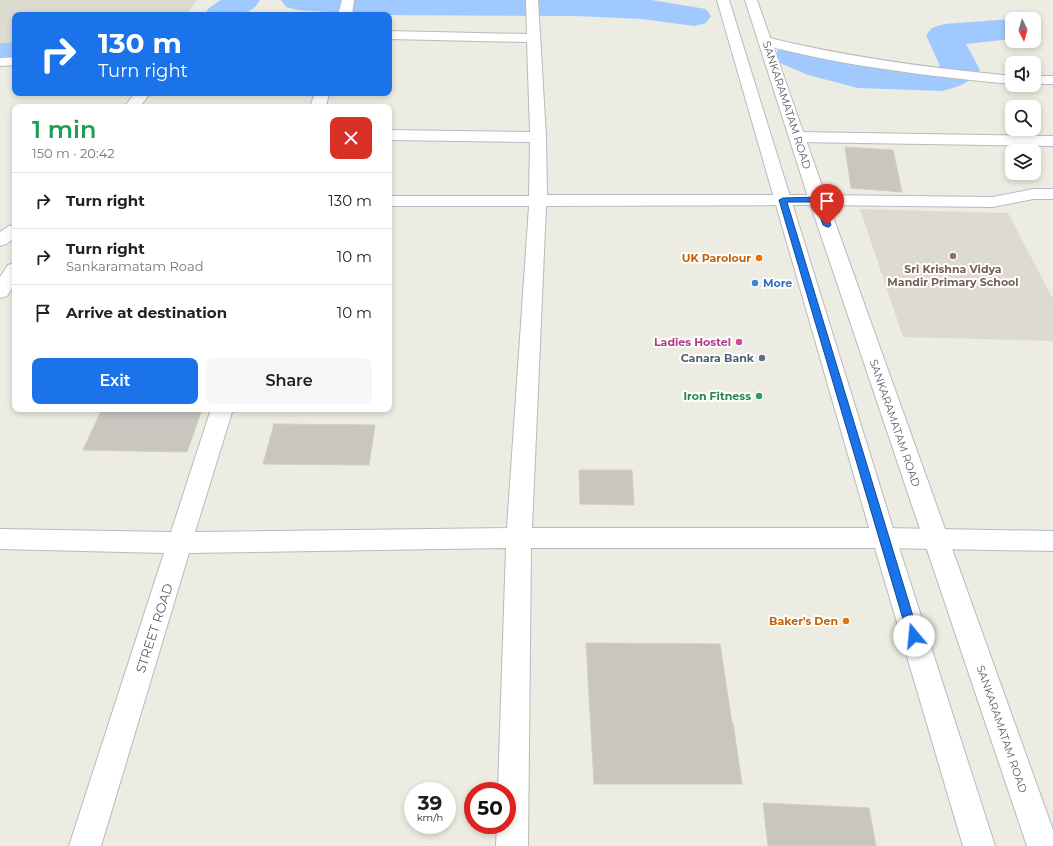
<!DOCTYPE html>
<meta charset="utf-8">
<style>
:root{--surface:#fff;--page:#f6f6f6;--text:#202124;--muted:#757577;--line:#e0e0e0;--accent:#1a73e8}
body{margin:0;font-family:Montserrat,sans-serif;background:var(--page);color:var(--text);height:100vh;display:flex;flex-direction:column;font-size:15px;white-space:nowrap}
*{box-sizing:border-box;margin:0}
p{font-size:13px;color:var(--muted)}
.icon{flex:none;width:22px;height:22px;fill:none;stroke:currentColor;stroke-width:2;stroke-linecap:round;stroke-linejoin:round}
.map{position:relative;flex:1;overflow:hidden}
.panel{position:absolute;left:12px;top:104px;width:380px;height:308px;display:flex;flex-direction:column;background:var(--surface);border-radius:8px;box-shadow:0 2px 6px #0003}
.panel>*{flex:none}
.banner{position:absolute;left:12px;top:12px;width:380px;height:84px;border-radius:8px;box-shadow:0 2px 6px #0003;background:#1a73e8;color:#fff;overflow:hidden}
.needle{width:26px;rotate:175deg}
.fabs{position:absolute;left:1005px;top:12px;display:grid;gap:8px}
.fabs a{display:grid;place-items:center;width:36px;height:36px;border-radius:8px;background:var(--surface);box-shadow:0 2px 6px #0003;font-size:20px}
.speed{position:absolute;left:404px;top:782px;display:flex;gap:8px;font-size:20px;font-weight:700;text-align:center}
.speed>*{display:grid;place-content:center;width:52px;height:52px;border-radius:50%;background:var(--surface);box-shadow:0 2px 6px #0003;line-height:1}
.speed small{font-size:10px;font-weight:400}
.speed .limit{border:6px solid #d22;background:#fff;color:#111}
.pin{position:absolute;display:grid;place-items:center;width:34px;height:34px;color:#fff;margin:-41px -17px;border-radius:50% 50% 50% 0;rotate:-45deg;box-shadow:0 0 4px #0007}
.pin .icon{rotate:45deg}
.me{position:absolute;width:44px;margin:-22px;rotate:343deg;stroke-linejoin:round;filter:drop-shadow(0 0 3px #0008)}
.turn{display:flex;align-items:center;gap:14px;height:84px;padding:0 20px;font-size:18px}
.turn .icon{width:52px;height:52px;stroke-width:2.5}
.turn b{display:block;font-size:28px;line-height:34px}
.round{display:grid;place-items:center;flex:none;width:42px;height:42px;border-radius:8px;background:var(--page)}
.summary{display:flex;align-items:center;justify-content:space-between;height:68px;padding:0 20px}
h1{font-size:24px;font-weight:600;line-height:30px;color:#1e9e55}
.action{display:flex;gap:8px;margin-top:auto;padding:8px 20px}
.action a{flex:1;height:46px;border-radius:8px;background:var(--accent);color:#fff;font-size:16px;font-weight:600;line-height:46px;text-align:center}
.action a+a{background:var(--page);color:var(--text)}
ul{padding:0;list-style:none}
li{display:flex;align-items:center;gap:12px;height:56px;padding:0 20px;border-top:1px solid var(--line)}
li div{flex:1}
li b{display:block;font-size:15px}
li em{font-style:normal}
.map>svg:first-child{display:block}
.education{fill:#dddbd0}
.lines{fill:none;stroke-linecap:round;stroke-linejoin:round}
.river{fill:#a0caff;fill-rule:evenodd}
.building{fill:#c8c6bf;stroke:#d2cec0}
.street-casing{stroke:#b7b9be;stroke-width:2}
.secondary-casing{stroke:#b7bac0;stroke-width:2}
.street{fill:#fff;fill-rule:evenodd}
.secondary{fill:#fff;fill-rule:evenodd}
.route{fill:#1a73e8;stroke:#114b97}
.education-dot{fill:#8d6e63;stroke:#fff;stroke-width:1.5}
.food-dot{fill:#e8710a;stroke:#fff;stroke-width:1.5}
.shop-dot{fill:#3f7fe0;stroke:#fff;stroke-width:1.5}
.hotel-dot{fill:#d1479c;stroke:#fff;stroke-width:1.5}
.service-dot{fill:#5c6f8a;stroke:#fff;stroke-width:1.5}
.leisure-dot{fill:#2e9e5b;stroke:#fff;stroke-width:1.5}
.labels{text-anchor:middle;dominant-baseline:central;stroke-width:4;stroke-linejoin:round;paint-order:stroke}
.street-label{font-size:11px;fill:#5a5d63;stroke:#fff}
.food-label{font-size:11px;font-weight:bold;fill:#c56008;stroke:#fff;text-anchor:end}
.education-label{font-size:11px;font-weight:bold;fill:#785e54;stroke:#fff}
.shop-label{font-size:11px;font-weight:bold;fill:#366cbe;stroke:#fff;text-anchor:start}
.hotel-label{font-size:11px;font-weight:bold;fill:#b23c85;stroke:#fff;text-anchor:end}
.service-label{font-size:11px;font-weight:bold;fill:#4e5e75;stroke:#fff;text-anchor:end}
.leisure-label{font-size:11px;font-weight:bold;fill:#27864d;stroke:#fff;text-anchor:end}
.near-street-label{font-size:13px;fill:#5a5d63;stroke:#fff}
</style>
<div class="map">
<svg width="1053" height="846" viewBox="0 0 1053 846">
<rect width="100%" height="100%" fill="#edece2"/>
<path class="education" d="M0,0h197l-11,15h-171v35h-15z
M860,209l148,4 45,86v42l-150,-4z"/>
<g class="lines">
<path class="river" d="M221,0h39l-5,7 -12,8h-39l5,-7z
M281,0h370l55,9 5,7 -5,7 -12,3 -52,-7 -66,-3 -204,-1 -74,-5 -12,-3z
M1012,19v20l-46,5 14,26c-9,13 -24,18 -39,21l-83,-3 -50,-13 -28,-12 -5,-8 5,-8 13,-3 13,3 28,12 25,7 76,2 5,-2 -14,-31 6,-7 12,-4 68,-5h2z
M0,43h15v22h-15z"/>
</g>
<path class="building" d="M845,147l48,3 9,42 -51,-4z
M102,409h100l-15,43 -104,-2z
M274,424l101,1 -6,40 -106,-1z
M579,470h53l2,35 -54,-1z
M586,643l134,1 12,79h1l9,61h-148z
M763,803l106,5 7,38h-108z"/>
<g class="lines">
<defs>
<path id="street" d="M342,0h12l-2,15h-14z
M526,0h12l8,137 1,58h271l175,2 40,-8h20v10h-20l-40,8 -175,-2 -272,1 -14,322h352l169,3v20l-169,-3h-353l-3,298h-32l1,-21h10v-34h-9l8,-243 -317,5 -88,293h-32l95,-293 -164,-4v-20l171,3 40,-123h22l-38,123 312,-4 22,-322h-140v-10h140l1,-54 -141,-2v-10l141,2 -3,-90 -138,-3v-8l138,3z
M765,37c81,20 164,31 247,39v8c-85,-8 -170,-18 -252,-40l-2,-3 2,-3z
M15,57v8l-15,1v-8z
M1034,76h19v8h-19z
M135,93h15l-10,14h-16z
M315,93h14l-3,14h-16z
M797,132l256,4v10l-256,-4 -6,-2 -2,-3 2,-3z
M15,225v13l-9,6 -6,2v-14l9,-6z
M15,263v21l-8,12 -7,2v-21l8,-12z"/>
<path id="secondary" d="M717,0h12l167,538 99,308h-32l-91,-308z
M745,0h12l70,200 226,630v16h-26l-218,-646z"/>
</defs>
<use href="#street" class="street-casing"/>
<use href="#secondary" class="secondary-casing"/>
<use href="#street" class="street"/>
<use href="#secondary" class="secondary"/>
</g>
<path class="route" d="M818,197l3,3 10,25 -2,2h-2l-4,-2 -8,-23h-28l132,434 -1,3 -4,2 -4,-2 -2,-3 -129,-436 4,-2z"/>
<circle class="education-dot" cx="953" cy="256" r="4"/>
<g class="food-dot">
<circle cx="759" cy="258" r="4"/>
<circle cx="846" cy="621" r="4"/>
</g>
<circle class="shop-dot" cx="755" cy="283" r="4"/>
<circle class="hotel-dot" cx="739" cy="342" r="4"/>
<circle class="service-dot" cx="762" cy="358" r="4"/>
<circle class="leisure-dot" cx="759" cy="396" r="4"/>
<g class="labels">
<g class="street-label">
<text transform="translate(787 105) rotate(72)">SANKARAMATAM ROAD</text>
<text transform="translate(895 423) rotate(71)">SANKARAMATAM ROAD</text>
<text transform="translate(1002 729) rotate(71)">SANKARAMATAM ROAD</text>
</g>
<g class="food-label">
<text x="751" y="258">UK Parolour</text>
<text x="838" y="621">Baker's Den</text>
</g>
<g class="education-label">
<text x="953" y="269">Sri Krishna Vidya<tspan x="953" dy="13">Mandir Primary School</tspan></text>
</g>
<g class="shop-label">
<text x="763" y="283">More</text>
</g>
<g class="hotel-label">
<text x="731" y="342">Ladies Hostel</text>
</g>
<g class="service-label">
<text x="754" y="358">Canara Bank</text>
</g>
<g class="leisure-label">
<text x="751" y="396">Iron Fitness</text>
</g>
<g class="near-street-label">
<text transform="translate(154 628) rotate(-72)">STREET ROAD</text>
</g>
</g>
</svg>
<div class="fabs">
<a><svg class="needle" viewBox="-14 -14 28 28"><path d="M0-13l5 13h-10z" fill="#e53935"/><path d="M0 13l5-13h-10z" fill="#757577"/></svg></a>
<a><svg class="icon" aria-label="sound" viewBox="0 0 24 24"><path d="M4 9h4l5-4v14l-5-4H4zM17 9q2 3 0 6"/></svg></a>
<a><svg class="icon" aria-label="search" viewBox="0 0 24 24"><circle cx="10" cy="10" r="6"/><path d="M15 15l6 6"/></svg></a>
<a><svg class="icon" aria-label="layers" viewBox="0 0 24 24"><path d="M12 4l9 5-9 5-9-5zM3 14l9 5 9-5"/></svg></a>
</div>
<div class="speed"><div>39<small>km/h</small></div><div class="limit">50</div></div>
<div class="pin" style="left:827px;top:225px;background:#d93025"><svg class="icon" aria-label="arrive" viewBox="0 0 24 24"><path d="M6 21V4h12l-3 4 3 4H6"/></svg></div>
<svg class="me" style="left:914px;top:636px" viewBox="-20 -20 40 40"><circle r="19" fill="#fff"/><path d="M0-13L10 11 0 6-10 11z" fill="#1a73e8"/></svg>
<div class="banner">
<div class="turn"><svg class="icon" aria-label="right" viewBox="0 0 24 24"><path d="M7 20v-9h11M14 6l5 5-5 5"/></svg><div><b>130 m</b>Turn right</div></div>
</div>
<section class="panel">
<div class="summary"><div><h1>1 min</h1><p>150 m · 20:42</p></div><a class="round" style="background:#d93025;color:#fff"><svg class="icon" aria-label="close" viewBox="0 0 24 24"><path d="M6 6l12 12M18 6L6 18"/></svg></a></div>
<ul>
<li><svg class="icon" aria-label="right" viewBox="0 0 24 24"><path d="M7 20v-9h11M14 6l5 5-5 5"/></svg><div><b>Turn right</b></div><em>130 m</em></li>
<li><svg class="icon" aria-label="right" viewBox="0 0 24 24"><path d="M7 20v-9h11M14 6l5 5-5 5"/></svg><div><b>Turn right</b><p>Sankaramatam Road</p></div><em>10 m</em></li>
<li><svg class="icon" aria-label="arrive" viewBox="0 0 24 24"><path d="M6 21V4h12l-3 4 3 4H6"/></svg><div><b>Arrive at destination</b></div><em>10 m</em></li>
</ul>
<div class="action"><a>Exit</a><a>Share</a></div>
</section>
</div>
